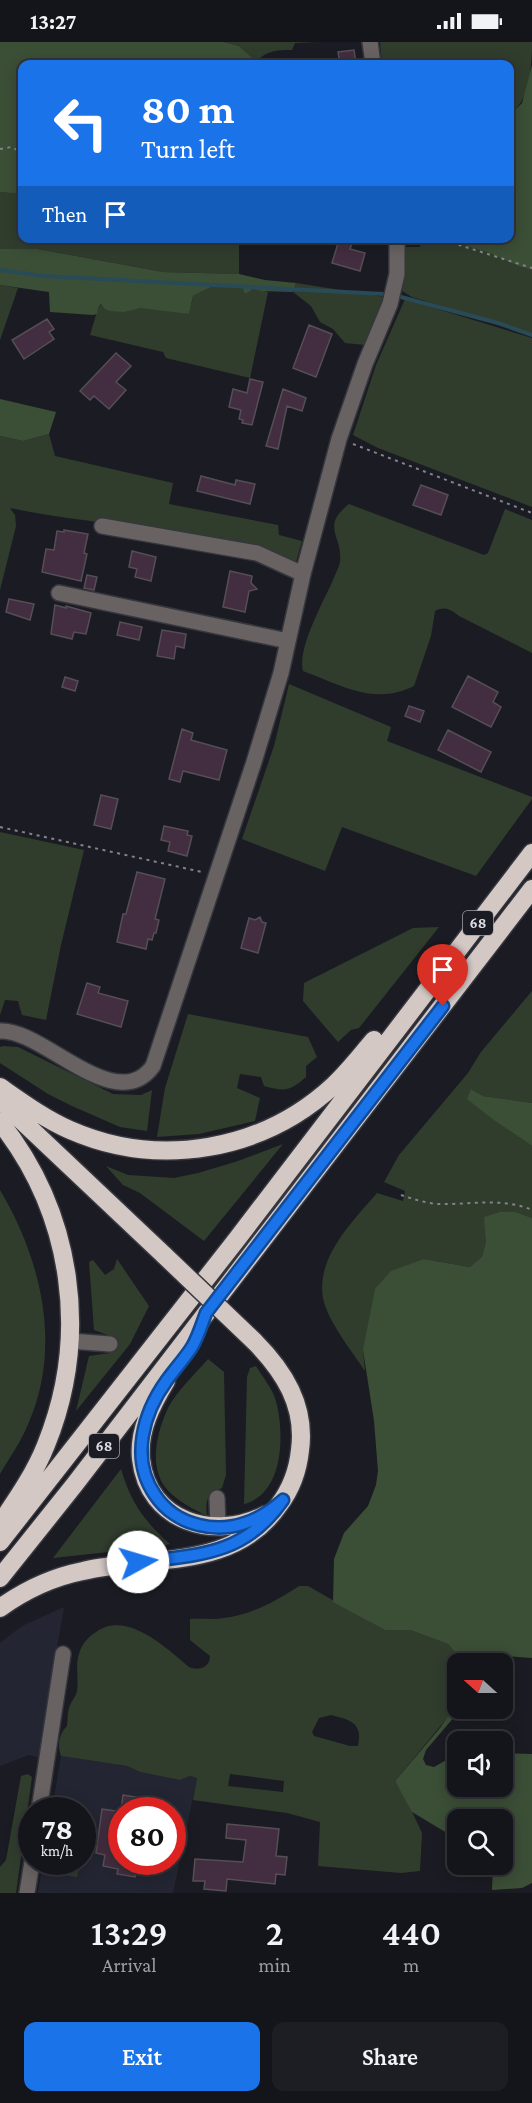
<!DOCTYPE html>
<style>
:root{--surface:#14151a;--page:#1d1e23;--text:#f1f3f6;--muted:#9d9fa2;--line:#333439;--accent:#1a73e8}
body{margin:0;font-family:"Crimson Pro",serif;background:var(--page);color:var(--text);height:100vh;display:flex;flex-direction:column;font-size:22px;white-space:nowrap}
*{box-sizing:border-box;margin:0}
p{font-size:20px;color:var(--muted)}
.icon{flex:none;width:33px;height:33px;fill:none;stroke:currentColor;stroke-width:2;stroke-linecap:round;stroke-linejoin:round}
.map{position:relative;height:1851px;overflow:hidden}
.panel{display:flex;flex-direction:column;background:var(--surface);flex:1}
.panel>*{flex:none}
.guide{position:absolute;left:18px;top:18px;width:496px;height:183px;border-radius:12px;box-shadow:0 3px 15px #0003,0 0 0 2px var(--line);background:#1a73e8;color:#fff;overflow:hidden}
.needle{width:39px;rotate:291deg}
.buttons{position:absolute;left:447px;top:1611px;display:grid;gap:12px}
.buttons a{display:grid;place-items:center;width:66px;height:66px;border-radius:12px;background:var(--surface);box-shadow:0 3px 15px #0003,0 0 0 2px var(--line);font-size:30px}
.speed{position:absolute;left:18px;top:1755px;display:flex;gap:12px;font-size:30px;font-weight:700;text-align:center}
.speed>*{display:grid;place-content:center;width:78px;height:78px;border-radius:50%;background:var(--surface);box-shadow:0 3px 15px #0003,0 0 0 2px var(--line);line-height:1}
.speed small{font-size:15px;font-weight:400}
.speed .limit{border:9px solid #d22;background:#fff;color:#111}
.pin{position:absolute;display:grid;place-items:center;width:51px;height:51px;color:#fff;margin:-62px -26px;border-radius:50% 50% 50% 0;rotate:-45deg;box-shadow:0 0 6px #0007}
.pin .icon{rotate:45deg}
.me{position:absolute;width:66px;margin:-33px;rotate:84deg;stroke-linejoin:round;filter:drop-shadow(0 0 4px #0008)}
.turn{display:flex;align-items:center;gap:21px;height:126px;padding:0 24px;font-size:27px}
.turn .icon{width:78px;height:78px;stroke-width:2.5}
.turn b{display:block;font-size:42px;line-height:51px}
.then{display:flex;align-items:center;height:57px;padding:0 24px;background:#0003;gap:12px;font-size:22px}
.eta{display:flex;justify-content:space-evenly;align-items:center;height:102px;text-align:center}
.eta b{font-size:36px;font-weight:600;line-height:42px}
.action{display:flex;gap:12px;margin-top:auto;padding:12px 24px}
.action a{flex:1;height:69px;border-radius:12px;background:var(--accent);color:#fff;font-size:24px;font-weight:600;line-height:69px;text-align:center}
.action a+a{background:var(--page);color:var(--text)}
.status{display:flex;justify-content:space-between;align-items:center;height:42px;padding:0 30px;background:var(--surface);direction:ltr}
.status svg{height:16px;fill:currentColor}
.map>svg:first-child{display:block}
.built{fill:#232532;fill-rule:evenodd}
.green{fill:#303d2d;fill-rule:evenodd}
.forest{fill:#3b4e36}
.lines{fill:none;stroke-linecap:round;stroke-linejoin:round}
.stream{stroke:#284b57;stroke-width:4}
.building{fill:#432d40;stroke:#564e55;stroke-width:1.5}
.minor-casing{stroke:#36373e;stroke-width:18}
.highway-casing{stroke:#36373e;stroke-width:21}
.path{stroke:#83848a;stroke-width:2;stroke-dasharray:3 4.5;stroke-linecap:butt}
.minor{stroke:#686362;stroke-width:15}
.highway{stroke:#d4c8c5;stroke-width:18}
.highway-bridge-casing{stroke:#36373e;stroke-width:21;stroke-linecap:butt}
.highway-bridge{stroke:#d4c8c5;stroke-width:18}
.route-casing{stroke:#114b97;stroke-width:15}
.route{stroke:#1a73e8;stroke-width:10}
.labels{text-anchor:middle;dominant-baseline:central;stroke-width:4.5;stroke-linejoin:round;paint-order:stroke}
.shield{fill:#1b1c23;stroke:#a1a2a8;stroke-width:1.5}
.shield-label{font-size:15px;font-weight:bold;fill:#dbdce1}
</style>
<div class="status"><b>13:27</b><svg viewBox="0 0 49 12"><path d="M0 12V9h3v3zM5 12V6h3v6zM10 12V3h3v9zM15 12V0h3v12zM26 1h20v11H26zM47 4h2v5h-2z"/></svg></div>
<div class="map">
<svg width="532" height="1851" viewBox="0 0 532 1851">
<rect width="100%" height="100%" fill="#1b1c23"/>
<path class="built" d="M64,1565l-26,150 -9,-2 -29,11v-123l22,-17z
M61,1714l66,10 13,6 40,8 10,-4 7,2 -24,115h-135l5,-31h39v-52h-30zM122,1768h50v52h-50z"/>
<path class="green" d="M224,0h93l-22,1 -3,7c-14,0 -26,0 -35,12l-18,-16z
M380,0h152c0,21 -2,61 -22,71v-49h-128z
M0,150l22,2v44l217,1v35l-76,-2 -125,-23h-38z
M421,197h49l-2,7 21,7 29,13 14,4v64l-120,-37 -10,-6 3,-19 1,-25h14z
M296,241l89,14 -20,48 -20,-2 -12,-14 -13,-7 -9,-16 -18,-14z
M217,242l30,3 -3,6h3l3,-6 18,5 -18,86 -84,-20 -3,-6 -73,-17 8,-27 4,-4c15,13 22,4 39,4 16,-1 33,4 48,6l4,-18z
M0,243l18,3 -18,52z
M405,257l127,39v169l-154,-59 -25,-13 23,-70z
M49,392l6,22 118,27 -4,21 109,21 1,10 23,6 -6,21c-91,-35 -191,-34 -286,-54l5,7 1,11 -16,64v-154l23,5z
M349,462l135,51 4,-2 17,-44 27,11v133l-73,-37c-9,-7 -14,-10 -24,-5l-4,25 -17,50c-40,20 -73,-1 -111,-15 -6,-23 21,-70 30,-91 2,-6 6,-12 7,-18 3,-27 -20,-35 9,-58z
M289,642l102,43 -4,14 145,56v2l-56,77 -134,-49 -17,44 -83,-32 32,-93z
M0,790l84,18 -23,95 -15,75 -24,-5 -4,-14 -13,-1 -5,15z
M439,885l-80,101 -8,2 -13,12 -35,-41 1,-18 109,-55z
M532,949v112l-49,-7 -12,-7 24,32 37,25v72l-16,-6h-16l-14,29 -4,17 -12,9 -46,-8 -61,91 2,21c-13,-20 -37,-49 -42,-73 -7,-41 30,-77 54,-105l26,8 2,-10 -21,-9 15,-27 69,-82 13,-21z
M188,972l120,23 9,20 -11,9v11c-16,14 -21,15 -42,9l-3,-9 -21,-3 -3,14 23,10 -5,23 -56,13 -42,3 8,-49z
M3,1004l15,1 95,47 28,1 11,-5 -5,41 -27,-4 -48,-21 -24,-12 -48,-31v-16z
M283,1102l-79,97 -64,-48 -17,-8 -17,-19 22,9 46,3 24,-5 37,-11z
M0,1148c41,69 62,155 29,232 -7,18 -19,35 -29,52z
M117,1217l32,47 -19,38 -54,67 13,-55 21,-3 3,-16 -19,-7 -5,-68 4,-2 12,15 9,-6z
M208,1317l16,13 2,103 -4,13c-15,6 -17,12 -15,28 -14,-7 -32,-16 -42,-29 -17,-23 -7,-58 4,-81 10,-17 26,-32 39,-47z
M256,1324c6,10 15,21 19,32 10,32 10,96 -31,106l3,-127 3,-9z
M121,1427c10,34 23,52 49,75l-22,5 -3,-8 -17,3 -1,6 -74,8z
M299,1544h9l77,44h25l38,14 17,17v2l-7,1 -1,42 -62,75 11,18 16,34 -2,38 -19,2 -83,-7 2,-44 -33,-9 -94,-13 4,-22 -7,-2 -10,4 -40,-8 -13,-6 -66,-10c-4,-11 -2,-22 6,-30 1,-8 0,-15 4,-23 2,-4 5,-7 6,-12 2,-13 -2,-25 2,-37 2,-9 9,-17 17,-22 31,-22 70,16 93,35 9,4 21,1 21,-11l-20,-16v-21c11,-1 23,1 34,-1 27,-3 52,-17 75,-32zM331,1673c19,5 32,7 27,31h-8l-36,-10 -2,-4 7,-14zM230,1732l54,7 -1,11 -55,-6z
M28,1732l4,3 -16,116h-16v-26l6,-7 15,-84z
M53,1820h27l-3,15 -26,-4z"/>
<path class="forest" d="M0,0h224l15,4 18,16v2h-235v130l-22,-2z
M532,23v205l-14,-4 -29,-13 -22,-7 3,-7 40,-1v-120l2,-5 10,-10z
M0,207h38l125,23 76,2 26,6 31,3 -3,9 -32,-1 -10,-3v2l-4,3h-3l-1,-7 -26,-2 -24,12 -4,18 -48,-6 -17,4 -14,-1 -5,-2 -4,-5 -3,4 -1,6 -4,1 -43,-3 -1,-20 -49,-7z
M0,357l56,13 -7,22 -26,7 -23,-5z
M471,1047l12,7 49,7v43l-37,-25 -28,-22z
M500,1170h16l16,6v440l-26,-2 -6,7h-35l-17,-19 -38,-14h-25l-52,-28 1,-43 10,-26 24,-27 8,-21 2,-14 -4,-50 -11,-71 12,-61 16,-18 33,-12 46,8 12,-10 4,-16 -2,-24z
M457,1661l1,5 3,1 -35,41 -3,9 3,6 8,2 23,-13 1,32h44l1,-33 29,1v129l-10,5 -30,2 1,-25 9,-1v-44h-44l-1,17 -10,-4 -35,-21 -17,-31 45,-53z"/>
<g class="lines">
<path class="stream" d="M0,228l43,6 341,18
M401,255l97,26 34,12"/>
</g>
<path class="building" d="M354,8l2,14h-16l-2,-12z
M339,198l13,3 -2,6 15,4 -5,18 -28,-8z
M47,277l7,10 -5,3 5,7 -30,20 -12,-19z
M309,283l23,9 -16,43 -23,-9z
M116,311l15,13 -15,16 10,8 -17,19 -15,-13 -4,4 -10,-9z
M250,337l13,3 -11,43 -10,-2 1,-3 -4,-1 2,-9 -12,-3 4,-18 14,4z
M283,347l23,9 -4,13 -15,-5 -9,43 -12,-3z
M201,434l34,9 1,-5 19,4 -5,20 -53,-13z
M421,443l27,10 -7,20 -28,-10z
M64,488l24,4 -4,19 3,1 -6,27 -39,-9 4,-23 8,1 3,-19 7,1z
M132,509l24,6 -5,24 -16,-4 2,-8 -8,-2z
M230,529l22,5 -1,7 6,6 -8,2 -4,21 -22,-5z
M87,533l10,2 -3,13 -10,-2z
M9,557l25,5 -4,16 -24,-8z
M55,563l11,3v-2l25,7 -5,21 -12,-2 -2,7 -21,-5z
M120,580l22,5 -3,13 -22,-5z
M162,588l24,4 -2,14 -8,-2 -2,13 -17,-3z
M468,634l30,16 -5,10 8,5 -10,20 -39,-20z
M65,635l13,4 -3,10 -13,-4z
M409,664l15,5 -4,11 -15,-6z
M182,687l11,4 -2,7 36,10 -8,30 -36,-9 -3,11 -11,-3z
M448,688l43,22 -10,20 -43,-22z
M101,753l17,4 -7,30 -17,-4z
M164,784l24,5 -1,4 5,1 -5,20 -19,-5 2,-9 -9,-2z
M137,830l28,7 -10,40 4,1 -3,13h-2l-2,7 -4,-1 -2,10 -29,-7 6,-28h3z
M260,875l2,5 4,1 -8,30 -17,-5 8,-30 6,2z
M87,941l13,4 -2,6 30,8 -7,26 -44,-13z
M123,1753l25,4 -2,11h-25z
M102,1767l20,3v50h16l-3,15 -18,-3 1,-5 -15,-3 2,-11 -9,-2z
M227,1782l52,5 -3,27 11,1 -2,18 -9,-1 -1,10 -48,-5 -1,12 -22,-2 1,-8h-12l2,-22 48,3 3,-22 -20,-2z"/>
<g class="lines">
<defs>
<path id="minor" d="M370,0l3,22
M102,484l155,27 46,21
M59,551l229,48
M0,989c42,-3 116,87 153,35l101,-304 27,-89 22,-99 36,-135 26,-75 25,-60 7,-30v-36
M70,1299l40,3
M217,1456l1,29
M136,1504l2,16
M39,1768l24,-156
M27,1851l5,-31"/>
<path id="highway" d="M0,1045c23,16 45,32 70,43 89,39 193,21 264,-45 15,-14 27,-30 40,-45
M0,1058l165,156
M0,1080c73,92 90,214 46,323 -11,28 -29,54 -46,79
M166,1339c-14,23 -28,50 -25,78 7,63 73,82 124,56
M0,1500l237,-303 295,-386
M0,1536l75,-94 457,-595
M0,1566c25,-18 53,-31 83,-37 68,-16 151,0 196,-66 12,-16 19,-35 21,-55 6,-44 -16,-79 -46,-109"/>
</defs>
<use href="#minor" class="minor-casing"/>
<use href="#highway" class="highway-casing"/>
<path class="path" d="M0,107l11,-2 11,5
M437,196l95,30
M353,402l179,69
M0,785l202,45
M401,1153c12,4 24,8 37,9 31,1 65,-7 94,6"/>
<use href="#minor" class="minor"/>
<use href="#highway" class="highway"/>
<defs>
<path id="highway-bridge" d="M165,1214l89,85"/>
</defs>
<use href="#highway-bridge" class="highway-bridge-casing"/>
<use href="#highway-bridge" class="highway-bridge"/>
</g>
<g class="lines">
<defs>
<path id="route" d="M138,1520c61,-7 107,-7 145,-62 -23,21 -53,33 -84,25 -18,-4 -34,-15 -44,-30 -25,-36 -12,-82 12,-115 8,-11 18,-22 25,-33 6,-10 10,-23 14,-34l237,-307"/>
</defs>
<use href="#route" class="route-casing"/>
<use href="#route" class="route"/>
</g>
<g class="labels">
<g class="shield">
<rect x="463" y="869" width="30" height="24" rx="4.5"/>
<rect x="89" y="1392" width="30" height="24" rx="4.5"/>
</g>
<g class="shield-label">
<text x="478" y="881">68</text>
<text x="104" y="1404">68</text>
</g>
</g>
</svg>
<div class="buttons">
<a><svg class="needle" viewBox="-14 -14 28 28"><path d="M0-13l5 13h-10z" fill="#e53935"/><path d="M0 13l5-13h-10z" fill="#9d9fa2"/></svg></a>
<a><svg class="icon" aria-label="sound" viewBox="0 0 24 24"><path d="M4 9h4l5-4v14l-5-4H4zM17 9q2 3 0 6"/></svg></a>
<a><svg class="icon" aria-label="search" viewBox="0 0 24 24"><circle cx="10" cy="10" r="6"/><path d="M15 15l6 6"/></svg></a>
</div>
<div class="speed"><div>78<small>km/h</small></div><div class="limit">80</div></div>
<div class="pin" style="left:443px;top:964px;background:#d93025"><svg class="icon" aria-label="arrive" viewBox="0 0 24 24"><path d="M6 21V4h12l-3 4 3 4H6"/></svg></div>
<svg class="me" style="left:138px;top:1520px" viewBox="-20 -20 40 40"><circle r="19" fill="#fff"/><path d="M0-13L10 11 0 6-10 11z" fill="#1a73e8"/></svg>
<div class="guide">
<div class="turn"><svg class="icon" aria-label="left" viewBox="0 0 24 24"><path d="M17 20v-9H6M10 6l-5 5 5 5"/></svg><div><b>80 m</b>Turn left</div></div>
<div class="then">Then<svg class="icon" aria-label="arrive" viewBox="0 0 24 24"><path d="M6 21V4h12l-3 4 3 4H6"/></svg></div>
</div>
</div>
<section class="panel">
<div class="eta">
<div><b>13:29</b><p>Arrival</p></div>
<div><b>2</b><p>min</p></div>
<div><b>440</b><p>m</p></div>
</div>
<div class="action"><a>Exit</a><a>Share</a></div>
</section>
